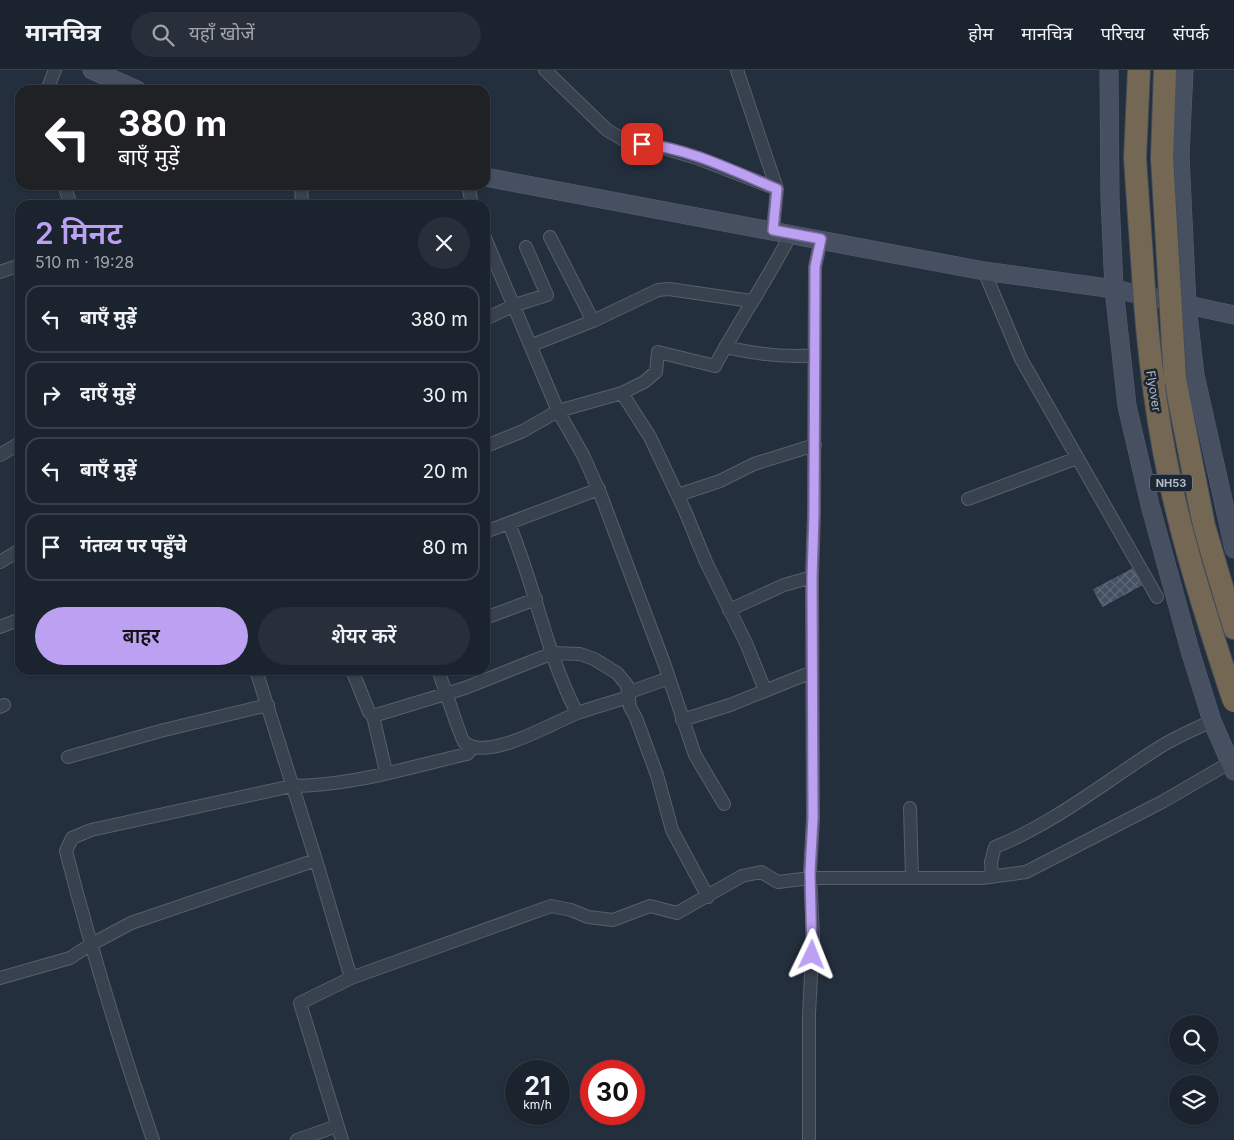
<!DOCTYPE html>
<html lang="hi">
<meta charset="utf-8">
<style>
:root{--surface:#1b232e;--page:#282f3a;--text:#f1f3f6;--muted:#a0a4aa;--line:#39404a;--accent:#bca0f2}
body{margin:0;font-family:Inter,"Noto Sans Devanagari",sans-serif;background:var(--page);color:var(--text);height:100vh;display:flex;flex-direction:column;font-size:19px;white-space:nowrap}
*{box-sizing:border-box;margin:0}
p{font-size:16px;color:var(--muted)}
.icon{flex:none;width:28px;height:28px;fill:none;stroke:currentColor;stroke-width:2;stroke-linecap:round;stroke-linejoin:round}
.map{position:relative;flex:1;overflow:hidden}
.panel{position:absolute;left:15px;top:130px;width:475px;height:475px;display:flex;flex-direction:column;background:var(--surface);border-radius:15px;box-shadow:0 1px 4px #0004,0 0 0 1px var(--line)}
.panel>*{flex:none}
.hud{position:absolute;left:15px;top:15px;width:475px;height:105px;border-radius:15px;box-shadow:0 1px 4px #0004,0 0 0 1px var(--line);background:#202124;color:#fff;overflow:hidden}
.buttons{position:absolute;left:1169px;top:945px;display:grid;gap:10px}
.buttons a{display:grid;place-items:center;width:50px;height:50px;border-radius:50%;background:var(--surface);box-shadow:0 1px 4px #0004,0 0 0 1px var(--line);font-size:25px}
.speed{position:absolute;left:505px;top:990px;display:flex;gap:10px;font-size:25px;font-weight:700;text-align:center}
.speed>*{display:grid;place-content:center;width:65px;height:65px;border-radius:50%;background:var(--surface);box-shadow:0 1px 4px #0004,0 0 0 1px var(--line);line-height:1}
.speed small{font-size:12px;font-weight:400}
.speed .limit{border:8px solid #d22;background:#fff;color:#111}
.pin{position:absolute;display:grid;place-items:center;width:42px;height:42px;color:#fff;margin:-21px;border-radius:10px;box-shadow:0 2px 8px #0006}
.me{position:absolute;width:55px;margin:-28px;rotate:2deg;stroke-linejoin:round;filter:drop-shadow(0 0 4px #0008)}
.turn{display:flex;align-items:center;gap:18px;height:105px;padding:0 20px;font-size:22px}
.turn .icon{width:65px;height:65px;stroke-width:2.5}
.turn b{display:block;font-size:35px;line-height:42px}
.round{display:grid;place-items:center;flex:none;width:52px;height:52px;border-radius:26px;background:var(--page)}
.headline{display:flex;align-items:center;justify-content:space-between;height:85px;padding:0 20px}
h1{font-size:30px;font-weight:600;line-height:38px;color:var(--accent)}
.button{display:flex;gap:10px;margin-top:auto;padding:10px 20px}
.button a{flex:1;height:58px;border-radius:30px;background:var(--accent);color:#111;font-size:20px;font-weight:600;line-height:58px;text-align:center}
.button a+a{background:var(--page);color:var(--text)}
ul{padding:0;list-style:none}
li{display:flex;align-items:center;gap:15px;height:68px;margin:0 10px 8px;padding:0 10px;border:2px solid var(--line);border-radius:15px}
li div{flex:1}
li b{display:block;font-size:19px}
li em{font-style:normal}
header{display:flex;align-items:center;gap:30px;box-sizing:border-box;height:70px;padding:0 25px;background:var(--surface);border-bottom:1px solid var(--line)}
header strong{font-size:24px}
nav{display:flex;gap:28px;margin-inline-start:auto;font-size:18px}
.search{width:350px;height:45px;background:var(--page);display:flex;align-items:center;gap:12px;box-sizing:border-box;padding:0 18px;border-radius:28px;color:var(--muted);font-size:19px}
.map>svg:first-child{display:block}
.building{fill:url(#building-cross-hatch);stroke:#1f2835}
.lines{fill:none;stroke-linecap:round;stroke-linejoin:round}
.street-casing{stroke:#565f6c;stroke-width:14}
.secondary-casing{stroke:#565f6c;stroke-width:19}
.highway-casing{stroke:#434c59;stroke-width:24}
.street{stroke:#38414e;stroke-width:12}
.secondary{stroke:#465061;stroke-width:18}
.highway{stroke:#746855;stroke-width:22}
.highway-bridge-casing{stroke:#434c59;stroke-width:24;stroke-linecap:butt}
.highway-bridge{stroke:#746855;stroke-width:22}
.route-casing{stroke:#7a689d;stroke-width:12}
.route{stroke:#bca0f2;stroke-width:9}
.labels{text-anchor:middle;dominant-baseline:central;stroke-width:5;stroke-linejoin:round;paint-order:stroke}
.shield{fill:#1d2633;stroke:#878f9c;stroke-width:1}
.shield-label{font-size:11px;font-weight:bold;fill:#b4bcc9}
.street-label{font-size:12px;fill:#b4bcc9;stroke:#1d2633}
</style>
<header>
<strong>मानचित्र</strong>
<div class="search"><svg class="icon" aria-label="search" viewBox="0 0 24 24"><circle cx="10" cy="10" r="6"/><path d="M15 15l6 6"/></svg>यहाँ खोजें</div>
<nav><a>होम</a><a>मानचित्र</a><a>परिचय</a><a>संपर्क</a></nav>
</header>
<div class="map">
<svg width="1234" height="1070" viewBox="0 0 1234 1070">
<defs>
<pattern id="building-cross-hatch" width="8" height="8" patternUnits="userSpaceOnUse" patternTransform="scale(1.25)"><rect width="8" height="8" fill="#455162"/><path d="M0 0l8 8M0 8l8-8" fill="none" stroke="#5d6877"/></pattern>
</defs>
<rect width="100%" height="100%" fill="#242f3e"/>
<path class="building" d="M1134,497l10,18 -42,23 -10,-19z"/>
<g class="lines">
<defs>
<path id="street" d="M545,0l62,60 24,14 23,1 43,13 80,31
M737,0l40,119 -4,41
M47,20l8,-20
M64,115l7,20
M301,115l1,20
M468,115l4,20
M550,167l43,84
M485,168l73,173 25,44 17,38 64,170 31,92 29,49
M984,201l37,88 136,238
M0,202l20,-7
M485,249l30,-14 32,-10 -21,-48
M532,275l61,-24 65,-31 11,-1 82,12
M725,277c30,7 60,11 90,8
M622,323l28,44 35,74 21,51 40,81 19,47
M486,376l37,-15 35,-20 64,-18 22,-11 12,-10 2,-20 57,14c24,-45 53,-87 76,-132
M0,385l20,-12
M678,425l42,-14 34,-17 61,-19
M968,429l109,-41
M509,454c26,61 37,130 68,189
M485,462l114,-43
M0,492l20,-12
M729,540l55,-25 28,-8
M485,548l51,-19
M0,557l20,-8
M256,600l60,190 35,118
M352,600l17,42 4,4 13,56
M438,600c4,10 23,69 26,72 23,21 89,-20 114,-29 17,-6 34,-11 51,-16
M630,622l39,-14
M0,637l4,-2
M373,646l92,-28 88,-35 27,1 14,5 23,14 10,12 3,22 6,11 21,57 15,55 36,67
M682,650l48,-15 82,-33
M68,687l96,-27 104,-25
M910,738l2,69
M992,807l-1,-15 4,-15c60,-24 111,-66 165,-100 16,-10 35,-18 52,-26
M0,908l70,-20 20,-13 41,-22 185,-63
M153,1070c-33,-96 -62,-191 -87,-289l6,-13 19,-8 201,-44c59,0 118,-19 175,-32l6,-6
M297,1070l40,-14
M342,1070l-42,-137 51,-25 200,-72 20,4 17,7 25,3 37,-14 27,7 65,-37 19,-4 17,10 32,-4h172l44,-6 136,-70 69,-40
M809,1070v-126l4,-78 -3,-64 3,-53 -1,-242 2,-63 1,-247 6,-28"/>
<path id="secondary" d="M92,0l45,20
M1109,0l1,128 4,91 13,117 23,99 41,149 21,67 22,50
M1184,0l-4,85 7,151 8,69 39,174
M485,107l499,94 130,18 120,26"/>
<path id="highway" d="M1139,0l-4,88 7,101
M1162,88l3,-88
M1175,309l29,147 30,102"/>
</defs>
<use href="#street" class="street-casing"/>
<use href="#secondary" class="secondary-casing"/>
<use href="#highway" class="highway-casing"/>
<use href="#street" class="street"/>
<use href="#secondary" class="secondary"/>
<use href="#highway" class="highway"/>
<defs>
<path id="highway-bridge" d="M1162,88l13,221
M1142,189c5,87 15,175 37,260 15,61 35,122 55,182"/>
</defs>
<use href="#highway-bridge" class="highway-bridge-casing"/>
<use href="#highway-bridge" class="highway-bridge"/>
</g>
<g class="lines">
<defs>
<path id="route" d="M642,74c44,3 94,28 135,45l-4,41 48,9 -6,28 -1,247 -2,64 1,240 -3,54 2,83"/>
</defs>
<use href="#route" class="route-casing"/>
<use href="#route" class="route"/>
</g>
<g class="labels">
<rect class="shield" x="1150" y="404.5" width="42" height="17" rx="4"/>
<g class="shield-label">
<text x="1171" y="413">NH53</text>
</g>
<g class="street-label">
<text transform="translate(1154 321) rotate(81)">Flyover</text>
</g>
</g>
</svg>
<div class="buttons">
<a><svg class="icon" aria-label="search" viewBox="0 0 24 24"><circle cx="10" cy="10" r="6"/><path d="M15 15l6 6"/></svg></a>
<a><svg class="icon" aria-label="layers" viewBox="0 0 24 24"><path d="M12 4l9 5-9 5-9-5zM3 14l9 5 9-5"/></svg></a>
</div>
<div class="speed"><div>21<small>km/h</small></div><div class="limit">30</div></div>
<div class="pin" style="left:642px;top:74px;background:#d93025"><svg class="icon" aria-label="arrive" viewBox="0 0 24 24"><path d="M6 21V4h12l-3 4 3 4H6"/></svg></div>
<svg class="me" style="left:812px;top:885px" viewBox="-20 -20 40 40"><path d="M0-17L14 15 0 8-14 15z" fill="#bca0f2" stroke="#fff" stroke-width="4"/></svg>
<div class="hud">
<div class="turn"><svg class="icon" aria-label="left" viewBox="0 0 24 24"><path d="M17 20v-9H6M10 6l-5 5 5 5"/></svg><div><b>380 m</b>बाएँ मुड़ें</div></div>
</div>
<section class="panel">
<div class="headline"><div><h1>2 मिनट</h1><p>510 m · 19:28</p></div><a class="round"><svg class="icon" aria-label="close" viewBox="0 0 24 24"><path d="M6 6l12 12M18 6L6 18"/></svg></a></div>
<ul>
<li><svg class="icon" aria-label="left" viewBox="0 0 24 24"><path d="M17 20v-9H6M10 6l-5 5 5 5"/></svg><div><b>बाएँ मुड़ें</b></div><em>380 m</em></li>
<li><svg class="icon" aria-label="right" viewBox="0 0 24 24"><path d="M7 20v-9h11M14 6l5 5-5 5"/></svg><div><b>दाएँ मुड़ें</b></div><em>30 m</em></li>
<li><svg class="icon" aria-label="left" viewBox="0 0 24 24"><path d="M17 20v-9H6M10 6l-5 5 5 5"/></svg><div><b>बाएँ मुड़ें</b></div><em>20 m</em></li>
<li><svg class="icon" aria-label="arrive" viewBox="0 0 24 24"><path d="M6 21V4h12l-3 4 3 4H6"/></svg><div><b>गंतव्य पर पहुँचे</b></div><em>80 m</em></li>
</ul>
<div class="button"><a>बाहर</a><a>शेयर करें</a></div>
</section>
</div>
